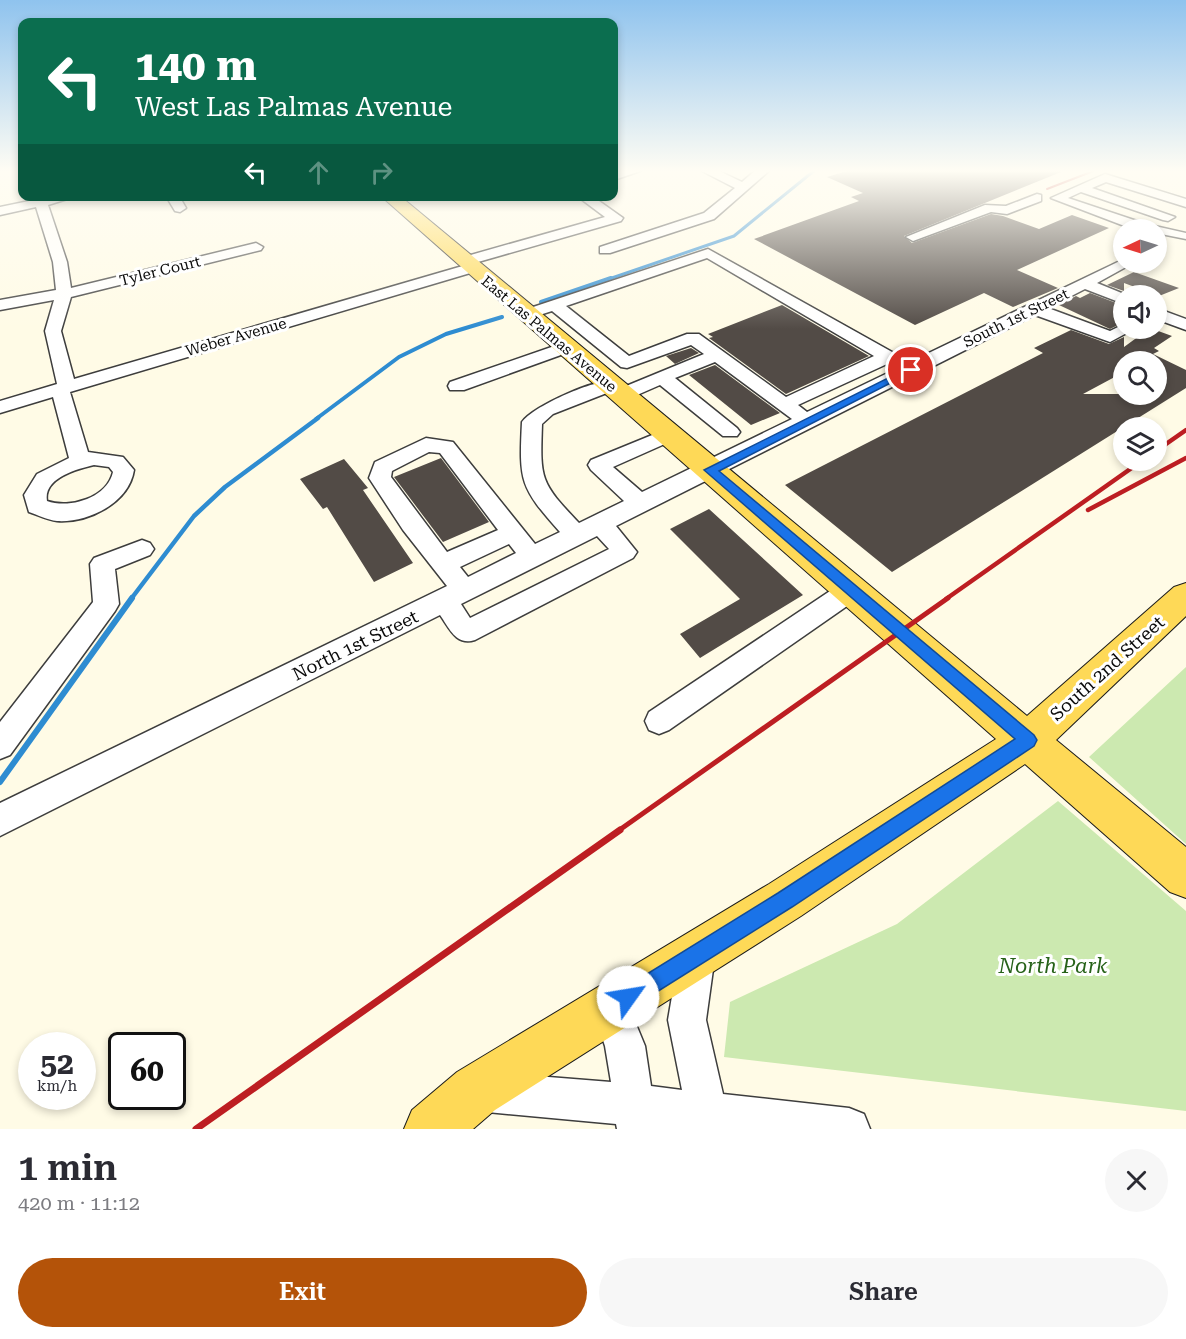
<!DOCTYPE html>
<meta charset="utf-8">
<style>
:root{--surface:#fff;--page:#f7f7f7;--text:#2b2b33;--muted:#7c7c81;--accent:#b45309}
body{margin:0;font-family:"Roboto Serif",serif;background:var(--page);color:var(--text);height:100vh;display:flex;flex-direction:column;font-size:22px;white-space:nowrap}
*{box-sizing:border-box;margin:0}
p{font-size:20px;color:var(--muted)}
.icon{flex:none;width:33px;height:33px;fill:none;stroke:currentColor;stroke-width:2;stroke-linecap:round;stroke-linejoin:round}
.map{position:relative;height:1129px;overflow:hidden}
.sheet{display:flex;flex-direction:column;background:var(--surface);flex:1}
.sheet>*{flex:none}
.hud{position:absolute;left:18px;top:18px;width:600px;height:183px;border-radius:12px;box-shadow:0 3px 9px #0003;background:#0b6e4f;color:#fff;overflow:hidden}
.needle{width:39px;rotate:266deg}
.controls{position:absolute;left:1113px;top:219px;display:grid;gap:12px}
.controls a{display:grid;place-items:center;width:54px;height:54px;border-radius:50%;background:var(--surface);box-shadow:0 3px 9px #0003;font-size:30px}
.speed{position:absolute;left:18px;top:1032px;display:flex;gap:12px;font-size:30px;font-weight:700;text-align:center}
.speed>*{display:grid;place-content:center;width:78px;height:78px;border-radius:50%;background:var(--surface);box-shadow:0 3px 9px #0003;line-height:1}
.speed small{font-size:15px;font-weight:400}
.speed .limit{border:3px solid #111;border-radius:9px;background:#fff;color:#111}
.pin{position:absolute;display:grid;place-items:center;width:51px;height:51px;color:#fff;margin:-26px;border:3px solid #fff;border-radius:50%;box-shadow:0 2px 6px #0007}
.me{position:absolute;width:66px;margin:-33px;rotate:58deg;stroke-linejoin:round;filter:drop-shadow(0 0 4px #0008)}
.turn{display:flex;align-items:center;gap:21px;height:126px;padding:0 18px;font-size:27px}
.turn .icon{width:78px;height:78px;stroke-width:2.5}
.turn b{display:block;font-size:42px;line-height:51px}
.lanes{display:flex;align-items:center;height:57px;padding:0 18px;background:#0003;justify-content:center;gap:30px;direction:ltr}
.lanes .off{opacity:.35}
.round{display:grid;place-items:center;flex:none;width:63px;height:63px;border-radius:32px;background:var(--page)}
.head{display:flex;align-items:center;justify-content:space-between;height:102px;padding:0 18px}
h1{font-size:36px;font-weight:600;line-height:45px}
.primary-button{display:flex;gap:12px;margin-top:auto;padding:12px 18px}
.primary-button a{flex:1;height:69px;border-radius:36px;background:var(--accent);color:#fff;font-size:24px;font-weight:600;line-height:69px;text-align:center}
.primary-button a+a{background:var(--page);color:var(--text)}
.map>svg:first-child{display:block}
.green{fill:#cce9b0}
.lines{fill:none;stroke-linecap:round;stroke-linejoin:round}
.stream-far3{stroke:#2e8cd1;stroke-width:3}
.stream-far2{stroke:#2e8cd1;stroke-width:4}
.stream-far1{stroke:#2e8cd1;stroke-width:4.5}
.stream{stroke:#2e8cd1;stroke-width:6}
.building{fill:#524b46;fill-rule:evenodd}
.minor-casing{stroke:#3d3d3d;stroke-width:3}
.major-casing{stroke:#1b1b1b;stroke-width:2}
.minor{fill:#fff;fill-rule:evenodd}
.major{fill:#fed957;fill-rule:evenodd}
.rail-far3{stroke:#bd1e22;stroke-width:2}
.rail-far2{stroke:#bd1e22;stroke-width:4.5}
.rail-far1{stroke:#bd1e22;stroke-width:5}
.rail{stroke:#bd1e22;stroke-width:7}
.route{fill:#1a73e8;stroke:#114b97;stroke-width:1.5}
.labels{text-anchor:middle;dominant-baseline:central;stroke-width:6;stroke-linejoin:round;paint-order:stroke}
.far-street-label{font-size:15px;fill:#0a0a0a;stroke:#fff}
.street-label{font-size:18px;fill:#0a0a0a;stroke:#fff}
.near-park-label{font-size:21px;font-style:italic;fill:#276219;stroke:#fff}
</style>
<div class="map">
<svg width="1186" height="1129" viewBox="0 0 1186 1129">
<rect width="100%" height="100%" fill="#fffbe6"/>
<path class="green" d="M1186,667v177l-97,-87z
M1058,801l128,110v200l-462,-54 6,-55 167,-78z"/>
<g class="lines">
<path class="stream-far3" d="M606,280l128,-44 81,-66"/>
<path class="stream-far2" d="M541,302l70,-24
M316,419l83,-62 47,-23 56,-17"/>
<path class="stream-far1" d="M131,599l63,-83 31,-29 93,-69"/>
<path class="stream" d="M0,782l132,-184"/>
</g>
<path class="building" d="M850,170h216l-162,66 8,7 79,-29 12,2 36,13 33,-14 37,13 -92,42 41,18 -45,19 -29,-14 -69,32 -161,-86 105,-38 -8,-4 12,-4 -36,-16z
M1134,272l45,16 -20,8 -35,-13v8l-17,-6z
M1090,293l34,13v16l-14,7 -51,-24 17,-9 4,2z
M782,305l87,51 -83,38 -77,-56 4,-1 -5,-3z
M1150,328l22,8 -18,12 5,3 -6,3 33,16v18l-294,184 -107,-87 258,-132 -9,-5 37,-18 38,14 15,-7v10zM1124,362h32v32h-73l41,-22z
M691,348l8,5 -24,11 -9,-8z
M715,365l65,48 -29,12 -62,-50z
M441,458l48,64 -46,20 -49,-65z
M344,459l24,29 -5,2 50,73 -39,19 -47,-75 -4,2 -23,-30z
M709,509l94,86 -103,63 -20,-24 60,-35 -70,-70z"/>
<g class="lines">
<defs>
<path id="minor" d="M623,170h20l-29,10v-7z
M700,170h17l25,12 14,-12h14l-56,49 -104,34h-10v-6l104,-34 31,-25z
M1105,174l81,25v8l-80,-25 -14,6 83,29 -7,4 -5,-1 -82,-28 -13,6 78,26 40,9v6l-30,-6v-3h-21l-84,-32z
M1037,194l4,1v6l-34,13 -16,-2 -78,29 -7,-4 79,-32 21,1z
M33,196h44l-29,9 19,57 4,26 185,-45 7,4 -2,3 -190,47 -10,34 13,48 392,-114 -6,-1 -2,-3 2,-3 145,-41 -28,-21h15l31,22 -2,3 -150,43 6,1 2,3 -2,3 -407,121 18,60 35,5 11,13c-5,33 -46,53 -77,51 -10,-1 -19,-6 -28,-9l-5,-17 13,-21 32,-16 -16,-61 -53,16v-12l57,-17 -12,-53 9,-31 -54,10v-10l56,-10 -3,-28 -17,-55 -36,8v-8l34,-7zM94,465l15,2 4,5c-6,26 -43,37 -66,29 -4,-23 30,-32 47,-36z
M166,196h13l7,12 -6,4 -5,-1z
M708,249l202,113 214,-103v3h11l-38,21 32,13h-5v8l-39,-15 -37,19 62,23 14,-7v4h12l-26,14 -75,-27 -419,211 21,26 -4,6 -158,82c-19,6 -25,-11 -35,-25l-440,221v-33l447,-217 -44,-56 -34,-52 6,-16 51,-24 27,4 82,102 25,-12c-40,-45 -41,-50 -38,-110 11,-16 76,-45 95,-41l2,4 -2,4 -64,25 -11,10c-2,56 -2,58 37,99l45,-22 -33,-31 -3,-5 3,-5 71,-29h14l3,4 -3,4 -63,28 29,25 150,-73 -77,-57 -40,16 62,50 3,4 -3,4h-14l-63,-51 -32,14h-14l-2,-4 2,-4 90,-37 -13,-9 -64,23 -6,-1 -69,-56 -25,8 -8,-5 2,-3zM707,258l167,98 -88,41 -87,-63h-12l-58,22 -63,-50zM887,364l9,5 -89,43 -9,-7zM429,452l11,1 58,77 -51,22 -56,-75 1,-6zM597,536l12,13 -139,69 -9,-14zM509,544l7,9 -48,24 -8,-10z
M1156,308l30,11v11l-30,-11z
M566,342l6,1 3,4 -3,4 -108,39h-14l-2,-4 2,-4z
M142,540l8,3 4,6 -4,6 -35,14 4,35 -4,7 -105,144 -10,4v-37l93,-120 -3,-38 4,-6z
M851,580l9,3 3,7 -3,7 -191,133 -10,4 -10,-4 -4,-9 4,-9 193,-129z
M697,937l13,5 5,13 -9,65 17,74 126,14 15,6 6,15h-253l-1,-5 -129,-12 -14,-6 -6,-14 6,-14 14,-6 124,10 -6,-36 -13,-38 6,-13 13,-6 13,6 21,51 6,40 31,4 -14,-70 11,-65 5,-13z"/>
<path id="major" d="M381,196h19l627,520 147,-129 12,-4v33l-130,124 130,107v51l-16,-6 -145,-128 -224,152 -306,194 -22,19h-69l8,-19 45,-38 312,-188 227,-145z"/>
</defs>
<use href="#minor" class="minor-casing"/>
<use href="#major" class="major-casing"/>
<use href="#minor" class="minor"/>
<use href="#major" class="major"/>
<path class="rail-far3" d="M1047,189l49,-19"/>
<path class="rail-far2" d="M1156,451l30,-21
M1088,510l98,-52
M946,599l197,-139"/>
<path class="rail-far1" d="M618,831l330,-233"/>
<path class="rail" d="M196,1129l424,-299"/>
</g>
<linearGradient id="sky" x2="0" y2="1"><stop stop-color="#8fc3ee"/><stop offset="0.52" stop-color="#fffdf4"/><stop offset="1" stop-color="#fffdf4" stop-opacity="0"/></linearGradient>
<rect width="1186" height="329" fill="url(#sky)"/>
<path class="route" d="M908,368l8,2 -197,101 315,264 3,5 -3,6 -242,161 -156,98 -8,3 -7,-3 -3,-8 3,-7 157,-97 237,-154 -311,-269z"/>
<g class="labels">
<g class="far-street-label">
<text transform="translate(160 271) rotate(-14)">Tyler Court</text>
<text transform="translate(1016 318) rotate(-26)">South 1st Street</text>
<text transform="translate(549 334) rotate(40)">East Las Palmas Avenue</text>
<text transform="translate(236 337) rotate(-16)">Weber Avenue</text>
</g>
<g class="street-label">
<text transform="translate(355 645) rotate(-26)">North 1st Street</text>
<text transform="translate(1107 668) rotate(-42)">South 2nd Street</text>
</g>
<g class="near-park-label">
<text x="1053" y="966">North Park</text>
</g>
</g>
</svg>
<div class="controls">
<a><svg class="needle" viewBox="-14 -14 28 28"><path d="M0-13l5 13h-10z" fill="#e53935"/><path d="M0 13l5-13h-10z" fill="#7c7c81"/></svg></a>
<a><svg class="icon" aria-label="sound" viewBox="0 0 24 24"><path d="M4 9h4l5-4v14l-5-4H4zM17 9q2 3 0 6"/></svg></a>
<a><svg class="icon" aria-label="search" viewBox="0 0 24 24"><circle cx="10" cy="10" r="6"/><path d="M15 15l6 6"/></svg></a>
<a><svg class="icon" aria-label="layers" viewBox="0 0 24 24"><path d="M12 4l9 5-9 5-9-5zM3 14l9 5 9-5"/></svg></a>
</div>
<div class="speed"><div>52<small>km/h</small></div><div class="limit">60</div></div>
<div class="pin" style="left:911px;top:370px;background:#d93025"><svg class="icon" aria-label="arrive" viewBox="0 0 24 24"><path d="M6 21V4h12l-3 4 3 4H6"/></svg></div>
<svg class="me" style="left:628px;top:997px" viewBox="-20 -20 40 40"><circle r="19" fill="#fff"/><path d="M0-13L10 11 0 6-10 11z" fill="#1a73e8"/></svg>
<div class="hud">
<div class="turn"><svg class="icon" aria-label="left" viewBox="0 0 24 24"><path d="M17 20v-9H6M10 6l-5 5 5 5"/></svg><div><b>140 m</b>West Las Palmas Avenue</div></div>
<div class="lanes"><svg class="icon" aria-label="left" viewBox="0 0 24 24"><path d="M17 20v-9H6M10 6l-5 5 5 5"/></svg><svg class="icon off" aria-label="ahead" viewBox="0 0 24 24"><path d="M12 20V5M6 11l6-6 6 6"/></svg><svg class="icon off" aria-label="right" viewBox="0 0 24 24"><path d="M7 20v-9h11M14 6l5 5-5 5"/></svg></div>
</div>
</div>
<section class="sheet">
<div class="head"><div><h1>1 min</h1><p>420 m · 11:12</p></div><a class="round"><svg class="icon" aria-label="close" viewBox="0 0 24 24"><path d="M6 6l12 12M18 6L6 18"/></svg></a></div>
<div class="primary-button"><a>Exit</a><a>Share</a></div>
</section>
